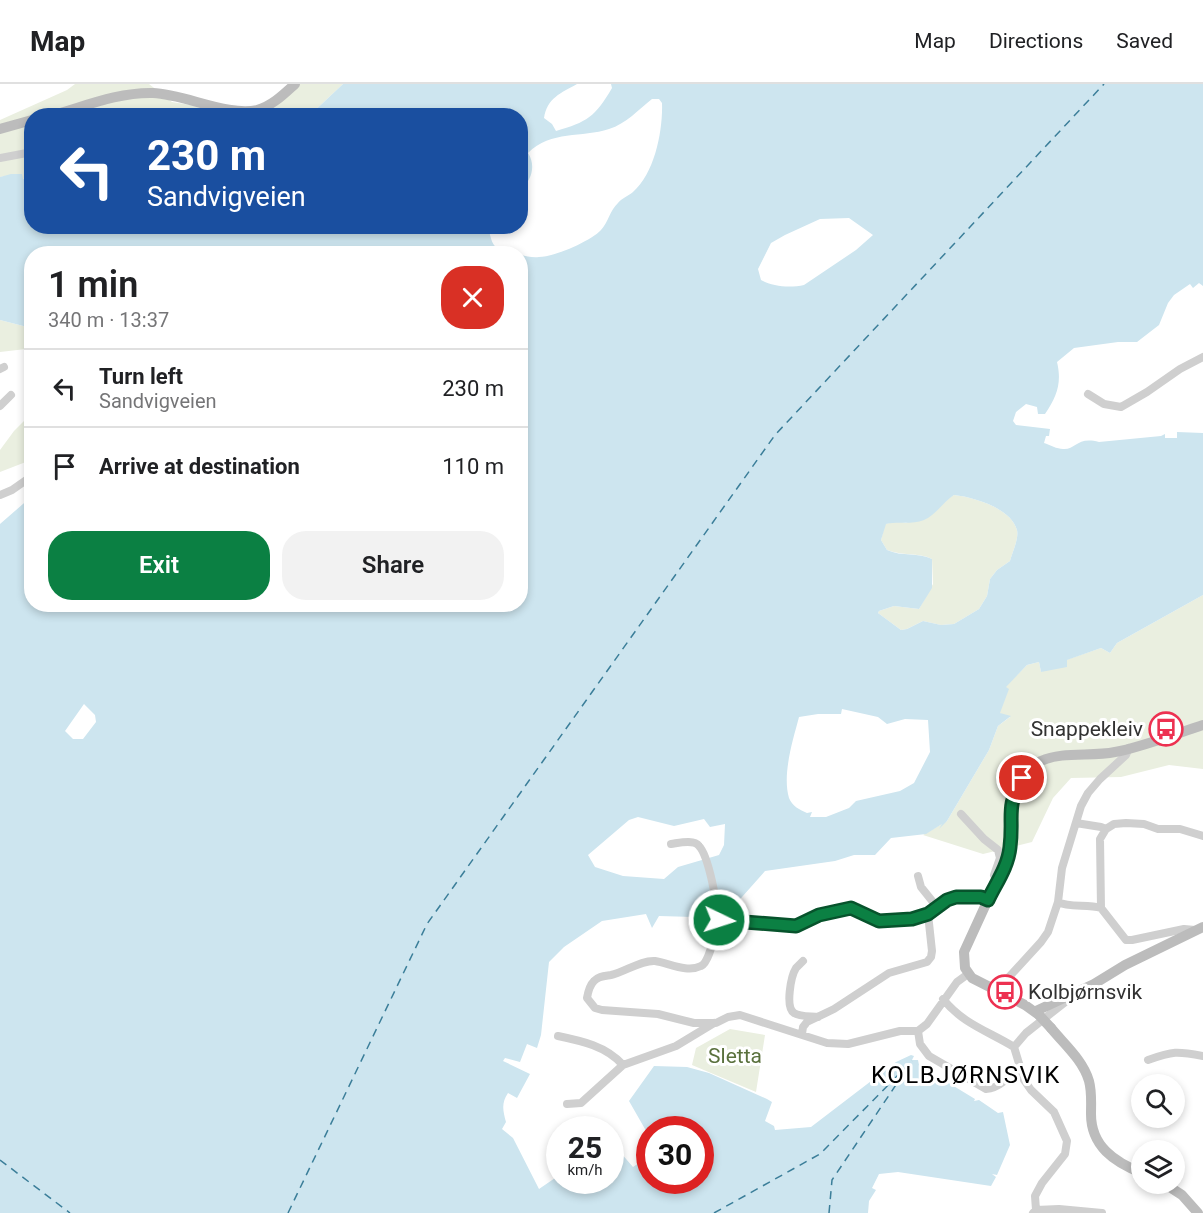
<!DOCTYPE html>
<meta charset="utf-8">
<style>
:root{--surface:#fff;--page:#f2f2f2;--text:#202124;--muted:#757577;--line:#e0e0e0;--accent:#0b8043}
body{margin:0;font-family:Roboto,sans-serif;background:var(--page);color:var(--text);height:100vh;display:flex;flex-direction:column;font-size:22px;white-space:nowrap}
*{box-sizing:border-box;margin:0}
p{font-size:20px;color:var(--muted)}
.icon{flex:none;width:33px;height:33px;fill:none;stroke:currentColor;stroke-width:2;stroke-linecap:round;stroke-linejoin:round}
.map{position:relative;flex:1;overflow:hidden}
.sheet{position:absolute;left:24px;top:162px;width:504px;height:366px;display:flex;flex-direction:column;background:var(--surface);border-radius:24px;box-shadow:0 3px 9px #0003}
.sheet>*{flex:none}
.hud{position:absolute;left:24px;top:24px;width:504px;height:126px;border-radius:24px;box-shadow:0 3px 9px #0003;background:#1a4fa0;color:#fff;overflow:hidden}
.buttons{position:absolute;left:1131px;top:990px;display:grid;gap:12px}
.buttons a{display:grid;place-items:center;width:54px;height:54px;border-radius:50%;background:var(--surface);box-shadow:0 3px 9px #0003;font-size:30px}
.speed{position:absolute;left:546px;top:1032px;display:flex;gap:12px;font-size:30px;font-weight:700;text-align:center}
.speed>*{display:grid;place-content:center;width:78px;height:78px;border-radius:50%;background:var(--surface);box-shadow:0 3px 9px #0003;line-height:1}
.speed small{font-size:15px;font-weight:400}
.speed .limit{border:9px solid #d22;background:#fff;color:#111}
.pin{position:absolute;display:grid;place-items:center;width:51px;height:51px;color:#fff;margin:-26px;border:3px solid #fff;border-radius:50%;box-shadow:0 2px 6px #0007}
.me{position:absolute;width:66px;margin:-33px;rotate:94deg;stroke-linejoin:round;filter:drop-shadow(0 0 4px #0008)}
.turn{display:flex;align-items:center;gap:21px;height:126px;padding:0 24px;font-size:27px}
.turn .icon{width:78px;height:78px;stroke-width:2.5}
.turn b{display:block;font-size:42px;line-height:51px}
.round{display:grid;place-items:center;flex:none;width:63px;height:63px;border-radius:24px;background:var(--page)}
.head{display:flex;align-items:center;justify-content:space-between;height:102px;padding:0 24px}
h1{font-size:36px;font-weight:600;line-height:45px}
.primary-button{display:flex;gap:12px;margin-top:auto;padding:12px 24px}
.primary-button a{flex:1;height:69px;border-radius:24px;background:var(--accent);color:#fff;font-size:24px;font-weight:600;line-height:69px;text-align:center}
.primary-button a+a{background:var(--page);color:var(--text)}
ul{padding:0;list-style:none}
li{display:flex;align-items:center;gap:18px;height:78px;padding:0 24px;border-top:2px solid var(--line)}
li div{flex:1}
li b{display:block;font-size:22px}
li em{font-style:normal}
header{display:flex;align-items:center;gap:36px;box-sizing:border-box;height:84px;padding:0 30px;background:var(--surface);border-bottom:2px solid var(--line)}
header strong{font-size:28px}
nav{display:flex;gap:33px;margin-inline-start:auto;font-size:21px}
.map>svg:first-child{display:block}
.green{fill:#eaefe0}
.water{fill:#cde5ef;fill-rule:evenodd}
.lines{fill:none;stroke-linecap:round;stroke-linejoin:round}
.ferry{stroke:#3b7e99;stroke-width:1.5;stroke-dasharray:8 6;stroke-linecap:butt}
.minor{stroke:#cfcfcf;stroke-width:8}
.secondary{stroke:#bcbcbc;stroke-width:10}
.secondary-bridge{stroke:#bcbcbc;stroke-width:10}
.route-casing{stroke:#07532c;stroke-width:15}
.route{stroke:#0b8043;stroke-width:10}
.labels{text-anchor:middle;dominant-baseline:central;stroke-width:6;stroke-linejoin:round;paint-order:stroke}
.poi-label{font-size:21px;fill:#323232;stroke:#fff;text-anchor:end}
.park-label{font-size:21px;fill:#5a713d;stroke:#fff}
.quarter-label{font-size:24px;letter-spacing:1.5px;fill:#000;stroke:#fff}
</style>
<header>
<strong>Map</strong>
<nav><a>Map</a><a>Directions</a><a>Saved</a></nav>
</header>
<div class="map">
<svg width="1203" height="1129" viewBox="0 0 1203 1129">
<rect width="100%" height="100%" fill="#fff"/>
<path class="green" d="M75,0h74l23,18 75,12 46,-30h50l-33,31 -278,1 -1,62 -9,1 -1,-5 -21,3v-57l67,-30z
M0,236l31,8v28l-5,-7 -26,3z
M31,330v46l-31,12v-22l14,-19z
M954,411c19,2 57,13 63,35 2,9 -5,23 -7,31l-13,9 -7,9 -3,17 -8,13 -25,15 -13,1 -18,-4 -16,8 -6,1 -23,-17 1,-2 15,-5 25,3 14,-25 -1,-25c-14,-7 -30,-3 -45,-9l-6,-10 4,-16 13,-3 8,2z
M1203,511v174l-34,-4 -48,12 -50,1 -18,20 -21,44 -49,12 -60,-19 24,-14 42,-71 9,-24 12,-9 -11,-4 9,-24 -3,-2 22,-22 12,-3 2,10 25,-12 35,-12 9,5 7,-10z
M730,945l35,6 -9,57 -64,-27 4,-17z"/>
<path class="water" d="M343,0h234c-16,9 -30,14 -33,34l8,6 4,7c31,-9 39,-14 56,-43l-1,-4h592v202l-4,-3 -6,5 -3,-4 -16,11 -6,8 -9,22 -22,17h-19l-44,6 -17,14c5,21 0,34 -12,52h-7l-1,-7 -11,-3 -10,8 -3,9 3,4 34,4 -1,7h-3l-2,7c6,2 13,6 19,6 13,1 14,-13 36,-7l62,-6 4,-2v4h12v-6l26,1v162l-86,48 -7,10 -9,-5 -34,12v7l-26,5 -2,-10 -12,3 -21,22 3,2 -9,24 11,3 -13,10 -9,24 -42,71 -8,8 3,-5 -16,10 -35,4 -16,17h-21l-19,6 -70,10 -31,35 -16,12 -22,-5 -2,4 -35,-1 -7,12 -6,-14 -44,7 -38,26 -15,15 -8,73 -4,13 -10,-4 -7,18 -15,-4 -2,3 27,13 -13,24 -9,-5c-7,10 -5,18 -2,29l-4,7 11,9 26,51 19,-13 2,4h50l1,-48 9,20 13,15 16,-11 1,24h50v-50h-50l-1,6 -20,-35 25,-35 33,1 22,6 58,26 5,3 -7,19 9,5 1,4 36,-3 85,-65 15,-7 3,1 -2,4h6l1,5 56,34 -1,2 5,-1 19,13 5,-1 7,33 -13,30 -5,-1 4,3 -5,9 -93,-14 -19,2 -7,14 4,2 -7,11 -1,12h-868v-689l31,-27 1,107h488l1,-349c5,1 12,3 18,2 15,0 52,-16 62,-27 7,-7 9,-20 17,-27 4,-5 10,-7 15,-11 22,-19 30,-62 29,-89l-3,-4h-7c-13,10 -26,25 -43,30 -27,9 -58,1 -81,24 8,12 4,27 -7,36l-1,-73 -210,-1zM849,134l24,17 -17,15 -52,35c-13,3 -31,2 -43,-5l-3,-11 13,-26 14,-8 35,-16zM954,411c19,2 57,13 63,35 2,9 -5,23 -7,31l-13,9 -7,9 -3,17 -8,13 -25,15 -13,1 -18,-4 -16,8 -6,1 -23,-17 1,-2 15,-5 25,3 13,-21v-29c-13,-7 -30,-2 -45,-9l-6,-10 5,-16c12,-3 26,1 38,-4 12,-5 19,-18 30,-25zM84,620l11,11 1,7 -13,17h-10l-8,-8zM842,625l36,8 9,7 18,-5 23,1 2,32 -16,31 -14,8 -44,10 -7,7 -23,9h-16l2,-5 -5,1c-7,-3 -15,-7 -18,-15 -7,-24 4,-58 10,-81l19,-3h23zM638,733l36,9 30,-7 6,8 15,-3 -1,21 -5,10 -41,12 -14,12 -41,-3 -28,-9 -7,-12 41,-35z
M11,90h11l1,5 8,-1 1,48 456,1c5,19 4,22 25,26l-481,1 -1,74 -31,-8v-143z"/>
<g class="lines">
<path class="ferry" d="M0,1076l70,53
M288,1129l139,-289 348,-489 329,-351
M714,1129l106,-59 92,-93
M829,1129l3,-33 78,-116"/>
<path class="minor" d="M0,74l32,-6
M0,285l4,-2
M1088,310l16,10 17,3 26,-15 33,-23 23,-12
M0,322l11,-11
M0,411l12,-5 20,-14
M961,730l23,25 14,11 2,8 -6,17
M1076,739l25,4 5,2
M671,760c8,-1 23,-5 28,2 10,10 18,59 20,74
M918,792l3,11 16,20
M1058,818c11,6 29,2 43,6
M1195,846l-11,-1 -52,11h-6l-25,-32 -1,-69 6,-10 8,-5 12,-1 18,1 14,5h22l23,7
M803,877c-1,1 -6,6 -7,7 -5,8 -11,39 -2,45 6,4 17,3 24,4
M968,890l-11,8 -30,42 -9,7h-18l-52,13 -21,-1 -87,-28 -12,2 -12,6h-22l-36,-9 -56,-4 -7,-2 -8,-10c1,-6 3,-13 7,-17 4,-5 11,-5 17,-6 14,-3 30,-15 44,-14 14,2 32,12 46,5 9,-4 14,-35 18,-46l67,7c22,-2 39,-17 62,-18 12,-1 19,9 30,12 13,3 33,-2 46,-6 9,-2 15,-11 23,-15 11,-5 30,-4 41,0
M1009,893l32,-35 7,-10 10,-30 4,-34 19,-62 7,-13 12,-14 26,-24 3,-7
M943,915c20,25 45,32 71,48l10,33 7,10 23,22 13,29 -2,13 -23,29 -7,13 1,14 -3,3
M918,947l2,13 9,12 57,33c14,-1 24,-13 33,-23
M802,950l1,-7 4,-5 27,-13 55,-36 38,-11 4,-5 1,-6 -4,-37
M558,952c24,5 48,10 65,29
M1014,963l12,-14 43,-34
M1148,976c25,-9 29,-9 55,-4
M567,1020l14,-1 42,-38 53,-19 38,-23
M1036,1126l23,-1 43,4"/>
<path class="secondary" d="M50,32c33,-9 68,-24 103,-23 31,1 76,24 104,17 15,-4 27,-16 38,-26
M0,45l32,-9
M1036,927l58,-27 31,-19 78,-38
M1039,931l-14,-10 -53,-27 -7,-10 -1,-16 44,-96c5,-23 -2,-46 9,-68 5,-11 13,-21 24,-27 22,-10 50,-4 74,-9 27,-5 60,-18 88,-27
M1051,944c13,16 32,32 38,53 3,11 2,22 2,33 0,32 23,48 51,59
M1165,1100l17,11 16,18"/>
<path class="secondary-bridge" d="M1039,931l12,13"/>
</g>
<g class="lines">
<defs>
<path id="route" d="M719,836l77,6 23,-11 32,-7 28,13 33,-2 16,-5 19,-14 9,-3h25l7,3c8,-17 20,-33 22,-53 4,-31 -5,-38 12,-69"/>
</defs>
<use href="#route" class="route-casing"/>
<use href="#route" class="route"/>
</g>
<defs>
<symbol id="bus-ring" viewBox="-11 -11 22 22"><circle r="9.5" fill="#fff" stroke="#ed3151" stroke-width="1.5"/><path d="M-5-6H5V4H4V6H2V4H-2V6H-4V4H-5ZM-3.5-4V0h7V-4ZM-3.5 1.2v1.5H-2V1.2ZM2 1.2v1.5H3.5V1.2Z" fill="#ed3151"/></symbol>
</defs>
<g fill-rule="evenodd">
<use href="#bus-ring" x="1147" y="626" width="38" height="38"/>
<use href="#bus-ring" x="986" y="889" width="38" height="38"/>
</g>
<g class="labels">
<g class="poi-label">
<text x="1143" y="645">Snappekleiv</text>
<text x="1028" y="908" text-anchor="start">Kolbjørnsvik</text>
</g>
<g class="park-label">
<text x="735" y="972">Sletta</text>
</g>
<g class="quarter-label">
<text x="966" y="991">KOLBJØRNSVIK</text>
</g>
</g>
</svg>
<div class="buttons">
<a><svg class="icon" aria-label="search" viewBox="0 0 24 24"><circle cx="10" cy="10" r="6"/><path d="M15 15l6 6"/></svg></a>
<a><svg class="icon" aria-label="layers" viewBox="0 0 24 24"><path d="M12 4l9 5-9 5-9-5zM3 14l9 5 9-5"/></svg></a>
</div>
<div class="speed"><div>25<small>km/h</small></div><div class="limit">30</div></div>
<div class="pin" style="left:1022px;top:694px;background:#d93025"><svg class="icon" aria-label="arrive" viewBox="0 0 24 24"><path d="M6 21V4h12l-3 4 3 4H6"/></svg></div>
<svg class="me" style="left:719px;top:836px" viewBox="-20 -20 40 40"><circle r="17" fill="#0b8043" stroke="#fff" stroke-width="3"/><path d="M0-11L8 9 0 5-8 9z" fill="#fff"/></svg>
<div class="hud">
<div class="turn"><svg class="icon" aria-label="left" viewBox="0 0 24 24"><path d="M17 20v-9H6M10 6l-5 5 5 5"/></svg><div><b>230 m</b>Sandvigveien</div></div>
</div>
<section class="sheet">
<div class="head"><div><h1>1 min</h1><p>340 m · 13:37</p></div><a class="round" style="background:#d93025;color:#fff"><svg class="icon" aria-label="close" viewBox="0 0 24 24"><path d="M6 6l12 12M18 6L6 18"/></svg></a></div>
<ul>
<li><svg class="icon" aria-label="left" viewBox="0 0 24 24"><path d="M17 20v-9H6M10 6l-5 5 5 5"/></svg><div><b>Turn left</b><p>Sandvigveien</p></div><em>230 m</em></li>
<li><svg class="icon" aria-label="arrive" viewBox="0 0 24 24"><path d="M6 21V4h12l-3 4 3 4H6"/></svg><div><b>Arrive at destination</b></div><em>110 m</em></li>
</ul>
<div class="primary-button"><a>Exit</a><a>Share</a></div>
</section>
</div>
